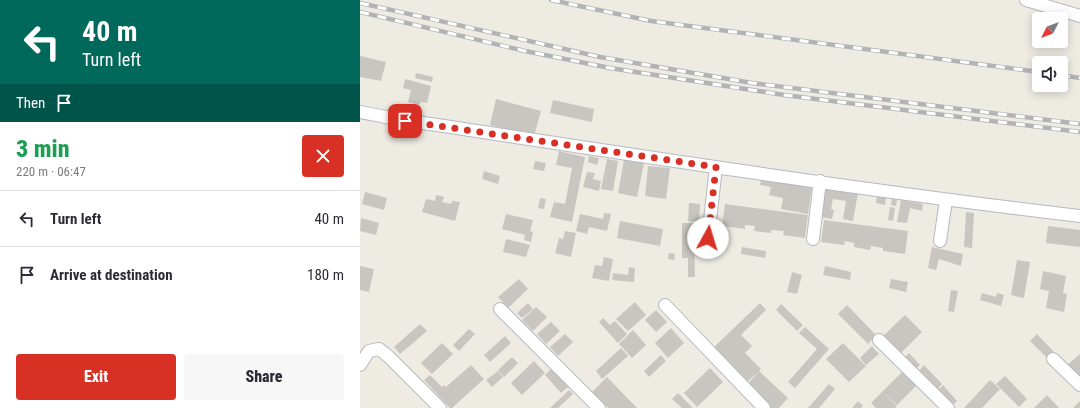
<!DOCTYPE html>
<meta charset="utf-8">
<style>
:root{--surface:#fff;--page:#f7f7f7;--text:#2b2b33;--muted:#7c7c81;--line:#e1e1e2;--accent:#d93025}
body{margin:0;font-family:"Roboto Condensed",sans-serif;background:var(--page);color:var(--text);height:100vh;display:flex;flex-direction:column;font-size:15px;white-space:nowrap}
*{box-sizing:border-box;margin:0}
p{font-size:13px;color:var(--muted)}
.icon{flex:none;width:22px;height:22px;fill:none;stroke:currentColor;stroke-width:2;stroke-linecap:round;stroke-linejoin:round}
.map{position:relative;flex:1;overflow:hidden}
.side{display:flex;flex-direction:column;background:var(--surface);width:360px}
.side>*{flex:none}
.banner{background:#00695c;color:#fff;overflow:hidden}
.needle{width:26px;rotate:228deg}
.fabs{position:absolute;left:672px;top:12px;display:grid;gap:8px}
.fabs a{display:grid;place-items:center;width:36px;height:36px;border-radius:4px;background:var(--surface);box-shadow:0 2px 10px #0003;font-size:20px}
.pin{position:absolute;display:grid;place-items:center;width:34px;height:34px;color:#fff;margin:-17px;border-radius:8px;box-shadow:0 2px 6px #0006}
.me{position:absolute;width:44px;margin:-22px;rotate:6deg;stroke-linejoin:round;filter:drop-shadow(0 0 3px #0008)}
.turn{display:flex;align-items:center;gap:14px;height:84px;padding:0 16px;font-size:18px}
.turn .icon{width:52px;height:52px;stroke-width:2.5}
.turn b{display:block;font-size:28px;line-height:34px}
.then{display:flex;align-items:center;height:38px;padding:0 16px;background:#0003;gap:8px;font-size:15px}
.round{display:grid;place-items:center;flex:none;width:42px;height:42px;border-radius:4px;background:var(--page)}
.head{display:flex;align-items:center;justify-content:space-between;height:68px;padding:0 16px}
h1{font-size:24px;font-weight:800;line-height:30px;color:#1e9e55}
.action{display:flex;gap:8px;margin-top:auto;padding:8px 16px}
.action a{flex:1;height:46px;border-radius:4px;background:var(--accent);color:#fff;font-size:16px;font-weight:800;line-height:46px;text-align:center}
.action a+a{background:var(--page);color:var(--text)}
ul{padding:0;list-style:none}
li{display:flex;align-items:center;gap:12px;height:56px;padding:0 16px;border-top:1px solid var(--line)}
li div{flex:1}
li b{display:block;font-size:15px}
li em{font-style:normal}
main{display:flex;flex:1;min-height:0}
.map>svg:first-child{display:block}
.building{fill:#c9c6c1}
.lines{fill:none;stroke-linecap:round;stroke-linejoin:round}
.minor-casing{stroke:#b6b9be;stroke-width:14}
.minor{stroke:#fff;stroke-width:12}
.rail-casing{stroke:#b2b3b4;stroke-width:4.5}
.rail{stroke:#fff;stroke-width:3;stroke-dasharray:9;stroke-linecap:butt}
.route{stroke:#d93025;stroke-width:7;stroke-dasharray:0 12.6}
</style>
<main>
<section class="side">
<div class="banner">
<div class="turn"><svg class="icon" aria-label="left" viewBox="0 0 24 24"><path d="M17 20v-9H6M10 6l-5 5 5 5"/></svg><div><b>40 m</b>Turn left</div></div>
<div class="then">Then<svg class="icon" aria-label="arrive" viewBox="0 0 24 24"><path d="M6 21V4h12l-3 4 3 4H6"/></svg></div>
</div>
<div class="head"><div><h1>3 min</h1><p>220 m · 06:47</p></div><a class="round" style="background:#d93025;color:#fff"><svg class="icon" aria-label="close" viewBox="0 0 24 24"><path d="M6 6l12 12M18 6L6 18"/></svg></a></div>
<ul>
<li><svg class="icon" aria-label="left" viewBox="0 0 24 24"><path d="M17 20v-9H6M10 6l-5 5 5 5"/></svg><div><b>Turn left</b></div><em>40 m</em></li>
<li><svg class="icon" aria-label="arrive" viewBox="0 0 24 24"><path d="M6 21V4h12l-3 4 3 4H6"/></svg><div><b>Arrive at destination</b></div><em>180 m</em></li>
</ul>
<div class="action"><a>Exit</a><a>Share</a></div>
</section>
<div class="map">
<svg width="720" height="408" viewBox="0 0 720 408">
<rect width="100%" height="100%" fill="#eeebe3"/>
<path class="building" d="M0,56l26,6 -5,19 -21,-4z
M56,73l17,4 -1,5 -17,-4z
M45,79l26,7 -4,17 -7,-1v3l-12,-3 3,-12 -8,-2z
M136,99l45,12 -7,25 -44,-11z
M193,100l41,9 -2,13 -42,-9z
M199,151l26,6 -13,65 -22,-5 4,-15 11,2 7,-36 -16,-3z
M229,156l10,2 -2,7 -9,-3z
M247,159l11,2 -5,30 -12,-2z
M264,160l20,3 -7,34 -19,-4z
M175,161l11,2 -2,8 -11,-2z
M288,166l22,2 -4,31 -21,-3z
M124,171l16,5 -2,8 -16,-5z
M227,172l8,1 -2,6 8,2 -2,10 -16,-4z
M401,179l51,8 -4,27 -27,-5 2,-11 -14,-3 2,-8 -11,-2z
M466,187l32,6 -5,28 -10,-2 3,-18 -13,-2 -2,10 3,1 -2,9 -12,-2z
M5,192l22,6 -3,12 -22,-6z
M76,195l8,2 -2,5 9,2 1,-3 8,1 -5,19 -33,-9 4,-13 9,2z
M517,196l9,2 -1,7 -9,-2z
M180,198l6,1 -2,10 -6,-1z
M532,199l5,1 -1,6 -5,-1z
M541,200l22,4 -1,7 -12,-3 -3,15 -10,-1z
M329,203l11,1 -1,18 -11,-1z
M365,204l83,11 -3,23 -22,-3 1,-4 -13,-1v3l-17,-2 1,-5 -10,-1v4l-23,-3z
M530,207l5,1 -2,13 -5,-1z
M606,212l8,1 -2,35 -8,-1z
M244,213l7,1 -4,17 -18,-4 -2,7 -11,-3 4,-17 23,5z
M146,214l27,6 -3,11 3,1 -2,10 -7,-2 1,-5 -23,-6z
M1,218l18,5 -3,12 -16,-4z
M464,220l84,11 -3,23 -22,-3v-3l-12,-2 -1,4 -16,-3v-4l-9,-2 -1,4 -23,-3z
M260,221l43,8 -3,17 -43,-8z
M322,223h12l1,54h-7v-19h-6z
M688,226l32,4v17l-34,-4z
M205,231l11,2 -5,24 -16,-4 4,-15 4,1z
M146,239l24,6 -4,12 -23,-5z
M382,247l24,4 -1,7 -24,-4z
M572,247l31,7 -2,12 -22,-7 -3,11 -8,-2z
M309,253l6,1 -1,6 -6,-1z
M244,257l9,2 -4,22 -17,-3 3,-13 7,1z
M657,260l13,2 -6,36 -13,-3z
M0,266l14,3 -5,23 -9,-2z
M465,266l26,6 -1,8 -27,-5z
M269,267l6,1 -1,14 -22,-2 1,-7 15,2z
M683,271l23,5 -3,17 4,1 -3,18 -18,-4 3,-17 -9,-2z
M432,272l10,3 -5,19 -10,-2z
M159,279l9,10 -20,19 -10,-11z
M531,279l17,3 -2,10 -17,-4z
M591,290l7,1 -4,21 -6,-1z
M622,293l14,4 1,-4 7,2 -3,11 -21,-6z
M275,302l11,13 -18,16 -12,-12z
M168,303l5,6 -11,9 -5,-5z
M400,303l6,7 -25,25 11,11 -7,7 16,16 -17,16 -33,-35z
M421,304l22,21 -6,6 -21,-21z
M487,305l29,30 -8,9 -30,-30z
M176,307l11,10 -14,14 -11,-11z
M296,310l11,12 -11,10 -11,-12z
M545,315l17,17 -23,23 -17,-18z
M243,318l7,7 5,-4 12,13 -9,9 -19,-21z
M191,322l9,9 -14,13 -9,-10z
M60,324l7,7 -27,23 -6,-7z
M445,327l24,22 -34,39 -7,-6 29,-33 -18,-16z
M311,328l13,15 -16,15 -13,-15z
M109,329l6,5 -16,17 -6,-6z
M273,330l13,15 -14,13 -13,-14z
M205,334l8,8 -15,14 -8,-9z
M677,334l17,18 -6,7 -18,-18z
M145,336l6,7 -21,19 -6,-7z
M82,343l11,11 -21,20 -11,-11z
M483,343l23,23 -17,16 -23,-23z
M512,346l7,8 -13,11 -6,-7z
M261,348l7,8 -26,23 -6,-8z
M549,353l11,12 -4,4 -11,-12z
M720,354v23l-14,-11z
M301,355l5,6 -17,16 -5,-6z
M152,357l6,6 -14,14 -6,-7z
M174,361l11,12 -23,22 -11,-12z
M111,365l13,14 -32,29h-2l-26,-28 6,-5 12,12 2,-2 2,2z
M564,365l18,19 -6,7 -18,-19z
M192,368l17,18 -8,7 -16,-18z
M350,368l13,14 -26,25 -13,-14z
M138,371l5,6 -11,10 -6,-7z
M399,371l29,27 -9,10h-10l-24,-21z
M543,371l14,14 -20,20 -13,-12 13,13 -2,2h-19l-5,-5z
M645,376l22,23 -8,8 -23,-23z
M247,377l30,31h-29l-16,-16z
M630,380l10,9 -18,19h-18z
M469,384l6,5 -16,19h-11z
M583,385l14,16 -5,5 -14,-16z
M209,390l4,4 -15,14h-8z
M318,393l15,15h-11l-10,-9z
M687,395l12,13h-25z
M498,401l5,5 -2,2h-9z
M720,401v7h-7z"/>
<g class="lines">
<defs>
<path id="minor" d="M666,0l54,16
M0,112l31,6c230,35 459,71 689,98
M348,238l8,-71
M453,239l7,-58
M580,241l6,-41
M305,305l99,103
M140,309l99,99
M519,340l69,68
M693,359l27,26
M0,365l9,-14 10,-2 9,7 52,52"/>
</defs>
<use href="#minor" class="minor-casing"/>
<use href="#minor" class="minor"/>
<defs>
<path id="rail" d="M191,0l100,21 388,51
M0,3l240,54 152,26 328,41
M0,12l165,39 85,17 174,27 296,37
M701,75l19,3"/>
</defs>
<use href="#rail" class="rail-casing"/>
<use href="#rail" class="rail"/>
</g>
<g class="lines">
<path class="route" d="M45,121l311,46 -8,71"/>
</g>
</svg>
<div class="fabs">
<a><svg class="needle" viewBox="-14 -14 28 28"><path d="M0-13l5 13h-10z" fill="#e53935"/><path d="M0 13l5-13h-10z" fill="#7c7c81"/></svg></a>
<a><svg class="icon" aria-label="sound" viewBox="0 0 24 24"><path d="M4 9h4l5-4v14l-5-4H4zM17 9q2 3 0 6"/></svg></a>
</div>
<div class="pin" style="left:45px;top:121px;background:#d93025"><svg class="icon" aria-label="arrive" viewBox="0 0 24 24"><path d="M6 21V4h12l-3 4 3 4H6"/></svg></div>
<svg class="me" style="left:348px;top:238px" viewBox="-20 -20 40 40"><circle r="19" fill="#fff"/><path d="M0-13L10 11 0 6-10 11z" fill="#d93025"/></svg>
</div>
</main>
